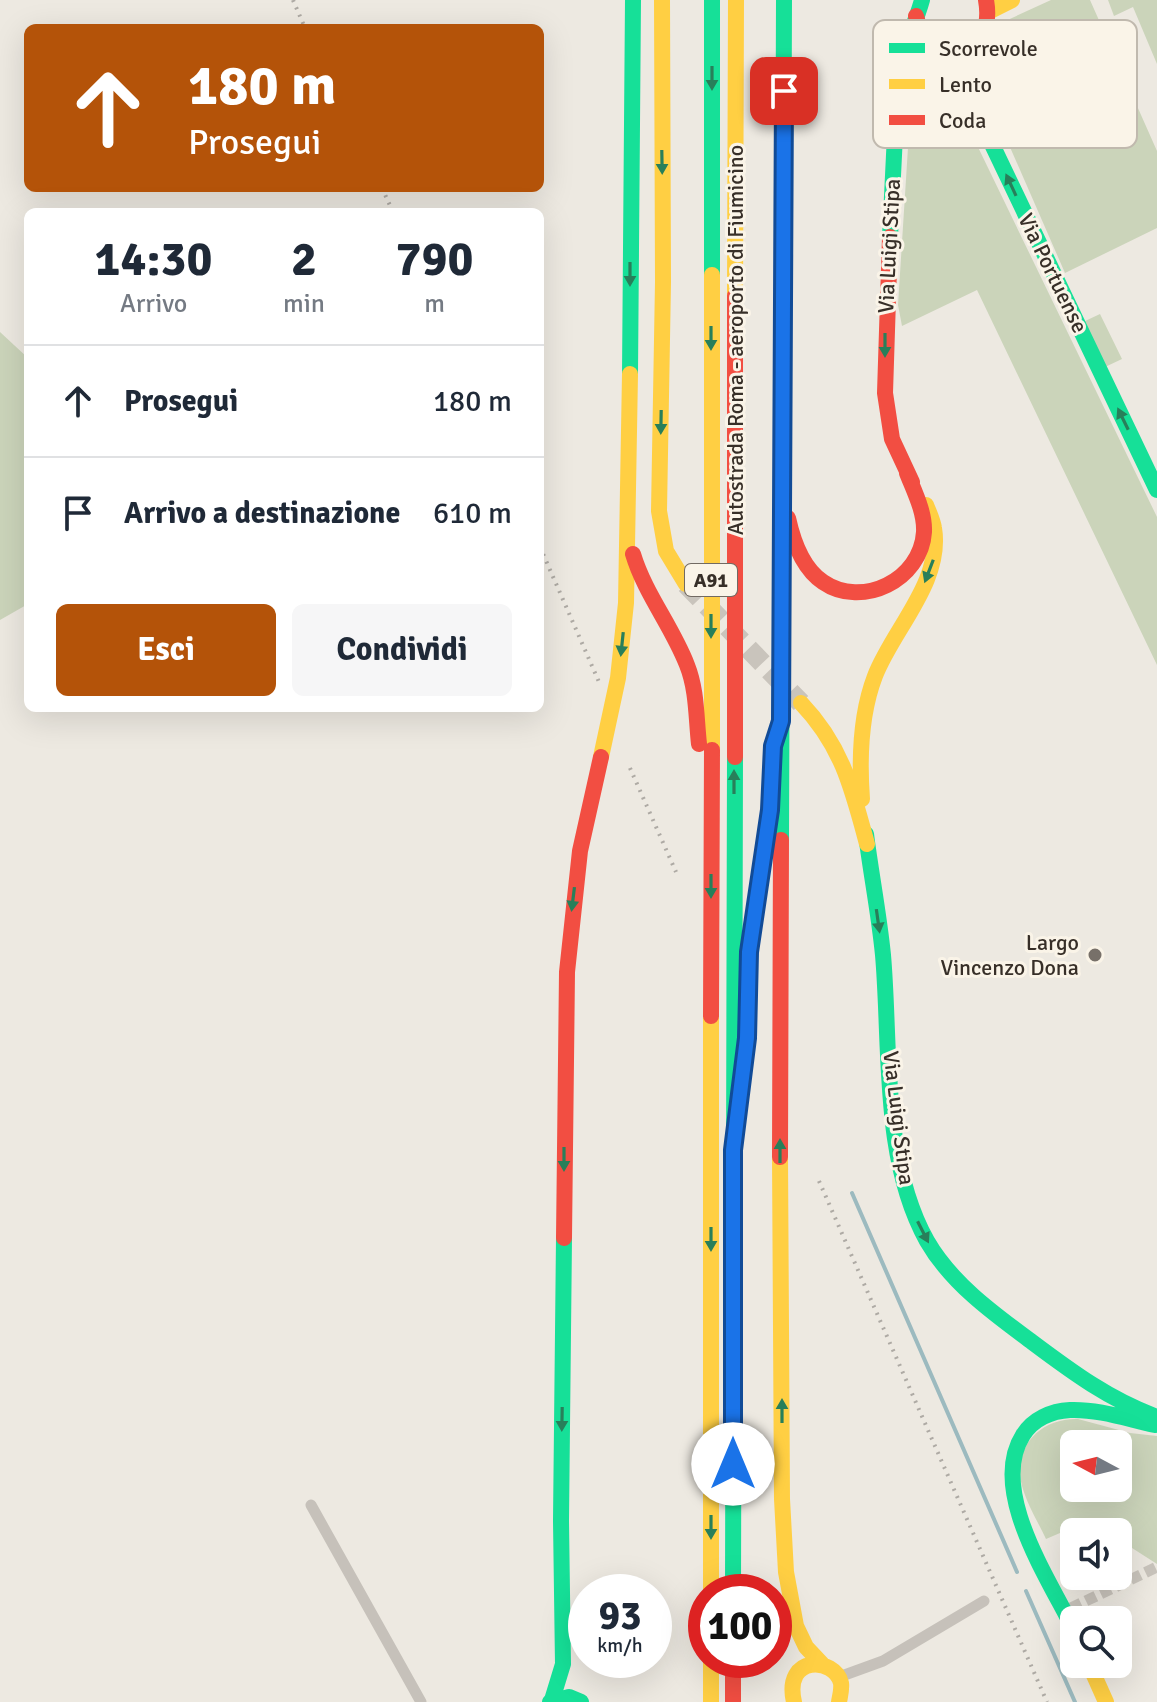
<!DOCTYPE html>
<html lang="it">
<style>
:root{--surface:#fff;--page:#f6f6f7;--text:#1f2937;--muted:#747a83;--line:#e0e1e3;--accent:#b45309}
body{margin:0;font-family:Signika,sans-serif;background:var(--page);color:var(--text);height:100vh;display:flex;flex-direction:column;font-size:30px;white-space:nowrap}
*{box-sizing:border-box;margin:0}
p{font-size:26px;color:var(--muted)}
.icon{flex:none;width:44px;height:44px;fill:none;stroke:currentColor;stroke-width:2;stroke-linecap:round;stroke-linejoin:round}
.map{position:relative;flex:1;overflow:hidden}
.drawer{position:absolute;left:24px;top:208px;width:520px;height:504px;display:flex;flex-direction:column;background:var(--surface);border-radius:12px;box-shadow:0 8px 32px #0002}
.drawer>*{flex:none}
.hud{position:absolute;left:24px;top:24px;width:520px;height:168px;border-radius:12px;box-shadow:0 8px 32px #0002;background:#b45309;color:#fff;overflow:hidden}
.needle{width:52px;rotate:277deg}
.buttons{position:absolute;left:1060px;top:1430px;display:grid;gap:16px}
.buttons a{display:grid;place-items:center;width:72px;height:72px;border-radius:12px;background:var(--surface);box-shadow:0 8px 32px #0002;font-size:40px}
.speed{position:absolute;left:568px;top:1574px;display:flex;gap:16px;font-size:40px;font-weight:700;text-align:center}
.speed>*{display:grid;place-content:center;width:104px;height:104px;border-radius:50%;background:var(--surface);box-shadow:0 8px 32px #0002;line-height:1}
.speed small{font-size:20px;font-weight:400}
.speed .limit{border:12px solid #d22;background:#fff;color:#111}
.pin{position:absolute;display:grid;place-items:center;width:68px;height:68px;color:#fff;margin:-34px;border-radius:16px;box-shadow:0 4px 12px #0006}
.me{position:absolute;width:88px;margin:-44px;rotate:0deg;stroke-linejoin:round;filter:drop-shadow(0 0 6px #0008)}
.turn{display:flex;align-items:center;gap:28px;height:168px;padding:0 32px;font-size:36px}
.turn .icon{width:104px;height:104px;stroke-width:2.5}
.turn b{display:block;font-size:56px;line-height:68px}
.eta{display:flex;justify-content:space-evenly;align-items:center;height:136px;text-align:center}
.eta b{font-size:48px;font-weight:800;line-height:56px}
.button{display:flex;gap:16px;margin-top:auto;padding:16px 32px}
.button a{flex:1;height:92px;border-radius:12px;background:var(--accent);color:#fff;font-size:32px;font-weight:800;line-height:92px;text-align:center}
.button a+a{background:var(--page);color:var(--text)}
ul{padding:0;list-style:none}
li{display:flex;align-items:center;gap:24px;height:112px;padding:0 32px;border-top:2px solid var(--line)}
li div{flex:1}
li b{display:block;font-size:30px}
li em{font-style:normal}
.map>svg:first-child{display:block}
.green{fill:#cbd4ba;fill-rule:evenodd}
.lines{fill:none;stroke-linecap:round;stroke-linejoin:round}
.stream{stroke:#9cbabf;stroke-width:4}
.street-tunnel{stroke:#c9c4bc;stroke-width:11;stroke-dasharray:11 5.5;stroke-linecap:butt}
.highway-tunnel{stroke:#c9c4bc;stroke-width:20;stroke-dasharray:20 10;stroke-linecap:butt}
.street{stroke:#c6c1ba;stroke-width:11}
.fast{stroke:#16e098;stroke-width:16}
.slow{stroke:#ffcf43;stroke-width:16}
.jam{stroke:#f24e42;stroke-width:16}
.rail{stroke:#aeaaa4;stroke-width:4;stroke-dasharray:2 6;stroke-linecap:butt}
.oneway{fill:#287f5a}
.route-casing{stroke:#114b97;stroke-width:20}
.route{stroke:#1a73e8;stroke-width:14}
.poi-dot{fill:#777069;stroke:#faf4e8;stroke-width:3}
.labels{text-anchor:middle;dominant-baseline:central;stroke-width:6;stroke-linejoin:round;paint-order:stroke}
.shield{fill:#faf4e8;stroke:#726a62;stroke-width:2}
.shield-label{font-size:20px;font-weight:bold;fill:#372f28}
.street-label{font-size:22px;fill:#372f28;stroke:#faf4e8}
.poi-label{font-size:22px;fill:#372f28;stroke:#faf4e8;text-anchor:end}
.key{fill:#faf4e8;stroke:#c0b9ae;stroke-width:2}
.key-label{font-size:22px;fill:#372f28}
</style>
<div class="map">
<svg width="1157" height="1702" viewBox="0 0 1157 1702">
<rect width="100%" height="100%" fill="#ede9e1"/>
<path class="green" d="M1051,0h39l67,151v77l-92,45 -90,-206 26,-44z
M1108,0h49v64l-24,-57 -19,9z
M930,106l31,6 196,405v148l-180,-375 -75,36 -4,-21 12,-189z
M1100,314l22,45 -17,8 -22,-45z
M0,332l28,26v246l-28,16z
M1078,1419l52,14 27,3v128l-39,-25v-7h-12l-18,-11 -42,18c-8,-17 -19,-35 -24,-53 -10,-39 18,-68 56,-67zM1074,1444h44v44h-44z"/>
<g class="lines">
<path class="stream" d="M852,1193l165,379
M1026,1591l49,111"/>
<path class="street-tunnel" d="M1071,1608l86,-41"/>
<path class="highway-tunnel" d="M686,584l115,119"/>
<path class="street" d="M311,1505l110,197
M839,1677l44,-16 101,-60"/>
<path class="fast" d="M968,52l-2,22 12,41 179,375
M890,237l8,-164c5,-27 17,-47 24,-73
M712,275v-275
M630,374l3,-374
M866,834c5,40 13,80 17,121 8,91 -2,204 44,286 24,42 67,73 105,101 40,30 78,58 125,75
M781,840l3,-840
M733,1592l2,-835
M1074,1630c-25,-51 -86,-140 -51,-195 10,-16 28,-24 47,-25 29,-1 57,9 85,15
M552,1700l11,-36 -2,-143 3,-283
M550,1702l19,-5 12,5"/>
<path class="slow" d="M662,0l1,282 -4,229 7,40 20,33
M990,11l22,-11
M896,122c24,-38 49,-35 81,-8
M735,296l1,-296
M801,703c41,43 51,85 66,141
M712,750v-475
M601,757l17,-79 8,-75 4,-229
M862,799c-3,-41 -2,-84 13,-123 18,-47 68,-94 59,-148 -1,-7 -5,-16 -8,-23
M747,987l4,-56 19,-122
M780,1157l2,342 4,73 10,54 10,21 16,17
M711,1592v-576
M711,1660v42
M1089,1664l17,38
M794,1702c-11,-48 41,-45 47,-19 1,6 -1,13 -2,19"/>
<path class="jam" d="M916,16c13,61 81,45 70,-16
M890,237l-5,156 7,46 20,43
M788,518c5,23 14,50 35,64 39,27 98,-2 101,-50 1,-20 -10,-41 -17,-59
M633,554c12,40 39,72 54,111 10,25 9,52 12,79
M735,757v-461
M711,1016l1,-266
M780,1157l1,-317
M564,1238l3,-266 13,-121 21,-94
M733,1660v42"/>
<path class="rail" d="M293,0l12,28
M382,188l11,24
M540,547l59,135
M630,768l46,104
M819,1181l228,521"/>
</g>
<defs><path id="oneway-solid" d="M-6-.8H1V-3.2L6.5 0L1 3.2V.8H-6Z" transform="scale(2)"/></defs>
<g class="oneway">
<use href="#oneway-solid" transform="translate(712 78) rotate(90)"/>
<use href="#oneway-solid" transform="translate(662 162) rotate(89)"/>
<use href="#oneway-solid" transform="translate(1011 185) rotate(-115)"/>
<use href="#oneway-solid" transform="translate(630 274) rotate(90)"/>
<use href="#oneway-solid" transform="translate(711 338) rotate(90)"/>
<use href="#oneway-solid" transform="translate(885 345) rotate(90)"/>
<use href="#oneway-solid" transform="translate(1123 419) rotate(-116)"/>
<use href="#oneway-solid" transform="translate(661 422) rotate(91)"/>
<use href="#oneway-solid" transform="translate(929 571) rotate(111)"/>
<use href="#oneway-solid" transform="translate(711 626) rotate(90)"/>
<use href="#oneway-solid" transform="translate(622 644) rotate(96)"/>
<use href="#oneway-solid" transform="translate(734 782) rotate(-90)"/>
<use href="#oneway-solid" transform="translate(711 886) rotate(90)"/>
<use href="#oneway-solid" transform="translate(573 899) rotate(97)"/>
<use href="#oneway-solid" transform="translate(878 921) rotate(82)"/>
<use href="#oneway-solid" transform="translate(780 1151) rotate(-90)"/>
<use href="#oneway-solid" transform="translate(564 1159) rotate(90)"/>
<use href="#oneway-solid" transform="translate(923 1232) rotate(63)"/>
<use href="#oneway-solid" transform="translate(711 1239) rotate(90)"/>
<use href="#oneway-solid" transform="translate(782 1411) rotate(-90)"/>
<use href="#oneway-solid" transform="translate(562 1419) rotate(91)"/>
<use href="#oneway-solid" transform="translate(711 1527) rotate(90)"/>
</g>
<g class="lines">
<defs>
<path id="route" d="M733,1464v-314l14,-112 2,-86 21,-142 3,-64 8,-25 3,-630"/>
</defs>
<use href="#route" class="route-casing"/>
<use href="#route" class="route"/>
</g>
<circle class="poi-dot" cx="1095" cy="955" r="8"/>
<g class="labels">
<rect class="shield" x="685" y="564" width="52" height="32" rx="6"/>
<g class="shield-label">
<text x="711" y="580">A91</text>
</g>
<g class="street-label">
<text transform="translate(889 246) rotate(-87)">Via Luigi Stipa</text>
<text transform="translate(1053 273) rotate(64)">Via Portuense</text>
<text transform="translate(735 340) rotate(-90)">Autostrada Roma - aeroporto di Fiumicino</text>
<text transform="translate(899 1118) rotate(83)">Via Luigi Stipa</text>
</g>
<g class="poi-label">
<text x="1079" y="942">Largo<tspan x="1079" dy="25">Vincenzo Dona</tspan></text>
</g>
</g>
<rect x="873" y="20" width="264" height="128" rx="12" class="key"/>
<rect x="889" y="43" width="36" height="10" fill="#16e098"/>
<rect x="889" y="79" width="36" height="10" fill="#ffcf43"/>
<rect x="889" y="115" width="36" height="10" fill="#f24e42"/>
<g class="key-label">
<text x="939" y="56">Scorrevole</text>
<text x="939" y="92">Lento</text>
<text x="939" y="128">Coda</text>
</g>
</svg>
<div class="buttons">
<a><svg class="needle" viewBox="-14 -14 28 28"><path d="M0-13l5 13h-10z" fill="#e53935"/><path d="M0 13l5-13h-10z" fill="#747a83"/></svg></a>
<a><svg class="icon" aria-label="sound" viewBox="0 0 24 24"><path d="M4 9h4l5-4v14l-5-4H4zM17 9q2 3 0 6"/></svg></a>
<a><svg class="icon" aria-label="search" viewBox="0 0 24 24"><circle cx="10" cy="10" r="6"/><path d="M15 15l6 6"/></svg></a>
</div>
<div class="speed"><div>93<small>km/h</small></div><div class="limit">100</div></div>
<div class="pin" style="left:784px;top:91px;background:#d93025"><svg class="icon" aria-label="arrive" viewBox="0 0 24 24"><path d="M6 21V4h12l-3 4 3 4H6"/></svg></div>
<svg class="me" style="left:733px;top:1464px" viewBox="-20 -20 40 40"><circle r="19" fill="#fff"/><path d="M0-13L10 11 0 6-10 11z" fill="#1a73e8"/></svg>
<div class="hud">
<div class="turn"><svg class="icon" aria-label="ahead" viewBox="0 0 24 24"><path d="M12 20V5M6 11l6-6 6 6"/></svg><div><b>180 m</b>Prosegui</div></div>
</div>
<section class="drawer">
<div class="eta">
<div><b>14:30</b><p>Arrivo</p></div>
<div><b>2</b><p>min</p></div>
<div><b>790</b><p>m</p></div>
</div>
<ul>
<li><svg class="icon" aria-label="ahead" viewBox="0 0 24 24"><path d="M12 20V5M6 11l6-6 6 6"/></svg><div><b>Prosegui</b></div><em>180 m</em></li>
<li><svg class="icon" aria-label="arrive" viewBox="0 0 24 24"><path d="M6 21V4h12l-3 4 3 4H6"/></svg><div><b>Arrivo a destinazione</b></div><em>610 m</em></li>
</ul>
<div class="button"><a>Esci</a><a>Condividi</a></div>
</section>
</div>
